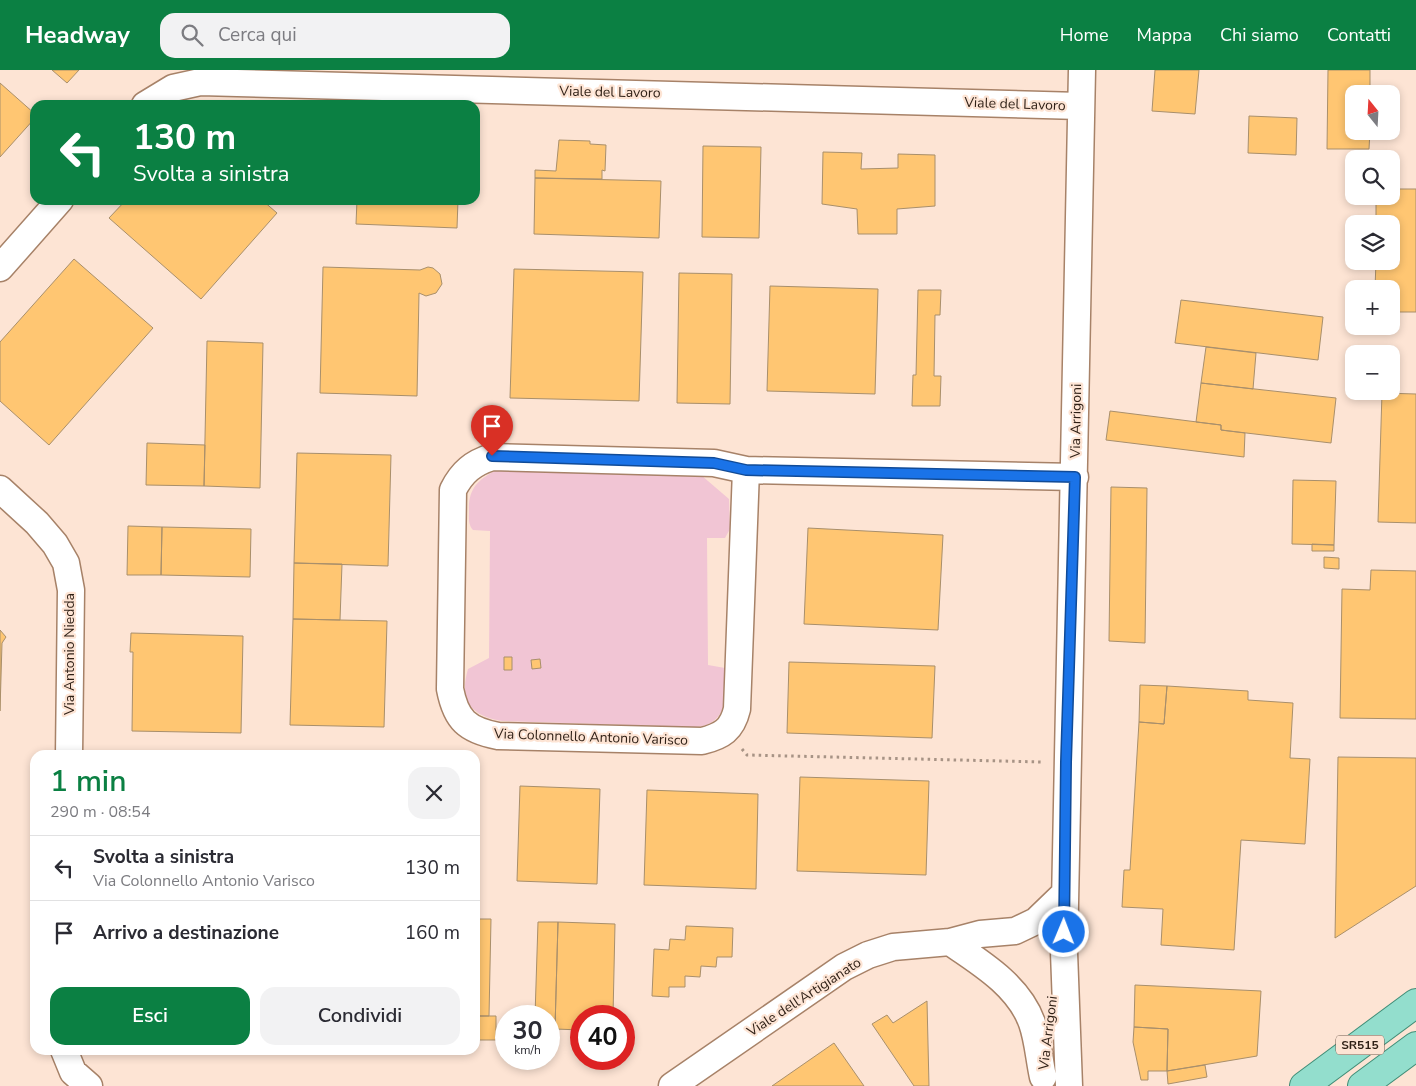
<!DOCTYPE html>
<html lang="it">
<meta charset="utf-8">
<style>
:root{--surface:#fff;--page:#f2f2f3;--text:#2b2b33;--muted:#7c7c81;--line:#e1e1e2;--accent:#0b8043}
body{margin:0;font-family:"Nunito Sans",sans-serif;background:var(--page);color:var(--text);height:100vh;display:flex;flex-direction:column;font-size:19px;white-space:nowrap}
*{box-sizing:border-box;margin:0}
p{font-size:16px;color:var(--muted)}
.icon{flex:none;width:28px;height:28px;fill:none;stroke:currentColor;stroke-width:2;stroke-linecap:round;stroke-linejoin:round}
.map{position:relative;flex:1;overflow:hidden}
.side{position:absolute;left:30px;top:680px;width:450px;height:305px;display:flex;flex-direction:column;background:var(--surface);border-radius:15px;box-shadow:0 2px 8px #0003}
.side>*{flex:none}
.guide{position:absolute;left:30px;top:30px;width:450px;height:105px;border-radius:15px;box-shadow:0 2px 8px #0003;background:#0b8043;color:#fff;overflow:hidden}
.needle{width:32px;rotate:342deg}
.controls{position:absolute;left:1345px;top:15px;display:grid;gap:10px}
.controls a{display:grid;place-items:center;width:55px;height:55px;border-radius:10px;background:var(--surface);box-shadow:0 2px 8px #0003;font-size:25px}
.speed{position:absolute;left:495px;top:935px;display:flex;gap:10px;font-size:25px;font-weight:700;text-align:center}
.speed>*{display:grid;place-content:center;width:65px;height:65px;border-radius:50%;background:var(--surface);box-shadow:0 2px 8px #0003;line-height:1}
.speed small{font-size:12px;font-weight:400}
.speed .limit{border:8px solid #d22;background:#fff;color:#111}
.pin{position:absolute;display:grid;place-items:center;width:42px;height:42px;color:#fff;margin:-51px -21px;border-radius:50% 50% 50% 0;rotate:-45deg;box-shadow:0 0 5px #0007}
.pin .icon{rotate:45deg}
.me{position:absolute;width:55px;margin:-28px;rotate:1deg;stroke-linejoin:round;filter:drop-shadow(0 0 4px #0008)}
.turn{display:flex;align-items:center;gap:18px;height:105px;padding:0 20px;font-size:22px}
.turn .icon{width:65px;height:65px;stroke-width:2.5}
.turn b{display:block;font-size:35px;line-height:42px}
.round{display:grid;place-items:center;flex:none;width:52px;height:52px;border-radius:15px;background:var(--page)}
.summary{display:flex;align-items:center;justify-content:space-between;height:85px;padding:0 20px}
h1{font-size:30px;font-weight:600;line-height:38px;color:var(--accent)}
.action{display:flex;gap:10px;margin-top:auto;padding:10px 20px}
.action a{flex:1;height:58px;border-radius:15px;background:var(--accent);color:#fff;font-size:20px;font-weight:600;line-height:58px;text-align:center}
.action a+a{background:var(--page);color:var(--text)}
ul{padding:0;list-style:none}
li{display:flex;align-items:center;gap:15px;height:65px;padding:0 20px;border-top:1px solid var(--line)}
li div{flex:1}
li b{display:block;font-size:19px}
li em{font-style:normal}
header{display:flex;align-items:center;gap:30px;box-sizing:border-box;height:70px;padding:0 25px;background:var(--accent);color:#fff}
header strong{font-size:24px}
nav{display:flex;gap:28px;margin-inline-start:auto;font-size:18px}
.search{width:350px;height:45px;background:var(--page);display:flex;align-items:center;gap:12px;box-sizing:border-box;padding:0 18px;border-radius:15px;color:var(--muted);font-size:19px}
.map>svg:first-child{display:block}
.green{fill:#f1c5d4}
.building{fill:#ffc672;stroke:#a98f6b}
.lines{fill:none;stroke-linecap:round;stroke-linejoin:round}
.minor-casing{stroke:#a78268;stroke-width:29}
.major-casing{stroke:#418d77;stroke-width:30}
.path{stroke:#a79385;stroke-width:3;stroke-dasharray:2.5 4;stroke-linecap:butt}
.minor{stroke:#fff;stroke-width:26}
.major{stroke:#93decd;stroke-width:28}
.route-casing{stroke:#114b97;stroke-width:12}
.route{stroke:#1a73e8;stroke-width:9}
.labels{text-anchor:middle;dominant-baseline:central;stroke-width:4.5;stroke-linejoin:round;paint-order:stroke}
.shield{fill:#fde4d4;stroke:#6c5a4e;stroke-width:1}
.shield-label{font-size:12px;font-weight:bold;fill:#2e1f15}
.street-label{font-size:14px;fill:#2e1f15;stroke:#fde4d4}
</style>
<header>
<strong>Headway</strong>
<div class="search"><svg class="icon" aria-label="search" viewBox="0 0 24 24"><circle cx="10" cy="10" r="6"/><path d="M15 15l6 6"/></svg>Cerca qui</div>
<nav><a>Home</a><a>Mappa</a><a>Chi siamo</a><a>Contatti</a></nav>
</header>
<div class="map">
<svg width="1416" height="1016" viewBox="0 0 1416 1016">
<rect width="100%" height="100%" fill="#fde4d4"/>
<path class="green" d="M495,401l206,4 28,24 1,30 -5,9h-18l1,127 17,3c3,26 3,57 -30,59l-193,-6c-32,-5 -43,-21 -34,-52l21,-11 1,-127 -17,-1c-5,-6 -4,-11 -4,-19 -1,-21 8,-31 26,-40z"/>
<path class="building" d="M52,0h27l-12,13z
M1155,0h44l-4,44 -43,-3z
M1328,0h42v24h-16v37h16l-1,18h-42z
M0,13l35,31v4l-35,39z
M1249,46l48,2 -1,37 -48,-2z
M559,70l31,1v3l16,1 -1,26 -3,-1v9l-67,-1v-8l21,1z
M703,76l58,1 -2,91 -57,-1z
M823,82l39,1 -1,16 37,-1v-14l37,1v51l-38,3v25h-39l-1,-25 -35,-5z
M535,108l126,3 -2,57 -125,-4z
M1391,119h25v123h-25v-23h-16l1,-28h15v-37h-15v-28h15z
M126,130h136l15,13 -76,86 -92,-81z
M357,130h101l-1,28 -101,-4z
M74,189l79,69 -104,117 -49,-44v-59z
M323,197l97,3 8,-3 5,1 7,6 2,10 -6,9 -10,3 -7,-3 -2,103 -97,-3z
M514,199l129,3 -4,129 -129,-3z
M679,203l53,1 -2,130 -53,-1z
M770,216l108,3 -3,105 -108,-3z
M918,220h23l-1,25h-5l-1,61h7l-1,30h-28l1,-31h3z
M1181,230l142,17 -5,43 -143,-17z
M207,271l56,2 -3,145 -56,-2z
M1206,277l50,6 -3,36 -52,-6z
M1201,313l135,15 -5,45 -110,-13v-5l-25,-3z
M1382,323l34,1v129l-38,-1z
M1110,341l111,14v5l24,3 -1,24 -138,-17z
M147,373l58,2 -1,41 -58,-1z
M297,383l94,2 -3,111 -94,-3z
M1293,410l43,1 -2,64 -42,-1z
M1111,417l36,1 -2,155 -36,-2z
M128,456l34,1 -1,48h-34z
M162,457l89,2 -1,48 -89,-2z
M808,458l135,7 -5,95 -134,-6z
M1312,474l22,1v6h-22z
M1324,487l15,1v11l-15,-1z
M294,493l48,1 -2,56 -47,-1z
M1371,500l45,1v148l-76,-1 2,-129 28,1z
M293,549l94,2 -3,106 -94,-2z
M0,560l6,7 -4,6 -2,68z
M131,563l112,3 -2,97 -109,-2 1,-79h-3z
M504,587h8v13h-8z
M540,589l1,9 -9,1 -1,-9z
M789,592l146,4 -3,72 -145,-5z
M1140,615l27,1 -3,38 -25,-2z
M1167,616l81,5v9l45,3 -3,55 20,1 -5,85 -64,-4 -7,110 -73,-5 2,-36 -41,-2 2,-37h6l9,-148 25,2z
M1338,687l78,1v128l-81,52z
M800,707l129,4 -3,94 -129,-4z
M520,716l80,3 -3,95 -80,-3z
M647,720l111,4 -2,95 -112,-4z
M475,849h16l-2,97h-14z
M538,852h20l-3,107h-6v-13h-14z
M558,852l57,2 -2,92h-32v14l-26,-1z
M686,856l47,2 -1,29h-15l-1,10 -15,-1 -1,11 -15,-1v11h-16v10l-17,-1 2,-47 15,1 1,-11 15,1z
M1135,915l126,6 -4,65 -90,15 1,-42 -34,-2z
M927,931l2,85h-15l-42,-62 15,-9 6,8z
M475,946h21v24h-21z
M1134,957l34,2 -1,42h-19v9h-7l-8,-38z
M834,973l30,43h-92z
M1205,995l2,12 -39,7 -1,-13z"/>
<g class="lines">
<defs>
<path id="minor" d="M145,35l28,-17 27,-6 880,24
M0,198l60,-68
M746,400l-9,239c-5,21 -15,27 -35,32l-204,-5c-31,-6 -42,-16 -48,-47l3,-199c9,-18 20,-27 39,-33l222,6 32,7 329,7
M0,419l37,34 18,21 11,19 5,27 -2,165
M950,872c31,21 69,44 82,81 6,17 7,36 11,54
M64,980l9,22 16,14
M672,1016l172,-119 24,-12 25,-8 57,-5 30,-8 35,-3 21,-10 29,-28
M1069,1016l-5,-134 18,-882"/>
<path id="major" d="M1304,1016l112,-83
M1362,1016l54,-40"/>
</defs>
<use href="#minor" class="minor-casing"/>
<use href="#major" class="major-casing"/>
<path class="path" d="M742,679l5,6 296,7"/>
<use href="#minor" class="minor"/>
<use href="#major" class="major"/>
</g>
<g class="lines">
<defs>
<path id="route" d="M492,386l222,7 32,7 329,7 -9,285 -2,170"/>
</defs>
<use href="#route" class="route-casing"/>
<use href="#route" class="route"/>
</g>
<g class="labels">
<rect class="shield" x="1336" y="965.5" width="48" height="19" rx="4"/>
<g class="shield-label">
<text x="1360" y="975">SR515</text>
</g>
<g class="street-label">
<text transform="translate(610 22) rotate(1)">Viale del Lavoro</text>
<text transform="translate(1015 34) rotate(2)">Viale del Lavoro</text>
<text transform="translate(1076 351) rotate(-89)">Via Arrigoni</text>
<text transform="translate(69 584) rotate(-90)">Via Antonio Niedda</text>
<text transform="translate(591 667) rotate(2)">Via Colonnello Antonio Varisco</text>
<text transform="translate(804 927) rotate(-33)">Viale dell'Artigianato</text>
<text transform="translate(1048 963) rotate(-83)">Via Arrigoni</text>
</g>
</g>
</svg>
<div class="controls">
<a><svg class="needle" viewBox="-14 -14 28 28"><path d="M0-13l5 13h-10z" fill="#e53935"/><path d="M0 13l5-13h-10z" fill="#7c7c81"/></svg></a>
<a><svg class="icon" aria-label="search" viewBox="0 0 24 24"><circle cx="10" cy="10" r="6"/><path d="M15 15l6 6"/></svg></a>
<a><svg class="icon" aria-label="layers" viewBox="0 0 24 24"><path d="M12 4l9 5-9 5-9-5zM3 14l9 5 9-5"/></svg></a>
<a>+</a>
<a>−</a>
</div>
<div class="speed"><div>30<small>km/h</small></div><div class="limit">40</div></div>
<div class="pin" style="left:492px;top:386px;background:#d93025"><svg class="icon" aria-label="arrive" viewBox="0 0 24 24"><path d="M6 21V4h12l-3 4 3 4H6"/></svg></div>
<svg class="me" style="left:1064px;top:862px" viewBox="-20 -20 40 40"><circle r="17" fill="#1a73e8" stroke="#fff" stroke-width="3"/><path d="M0-11L8 9 0 5-8 9z" fill="#fff"/></svg>
<div class="guide">
<div class="turn"><svg class="icon" aria-label="left" viewBox="0 0 24 24"><path d="M17 20v-9H6M10 6l-5 5 5 5"/></svg><div><b>130 m</b>Svolta a sinistra</div></div>
</div>
<section class="side">
<div class="summary"><div><h1>1 min</h1><p>290 m · 08:54</p></div><a class="round"><svg class="icon" aria-label="close" viewBox="0 0 24 24"><path d="M6 6l12 12M18 6L6 18"/></svg></a></div>
<ul>
<li><svg class="icon" aria-label="left" viewBox="0 0 24 24"><path d="M17 20v-9H6M10 6l-5 5 5 5"/></svg><div><b>Svolta a sinistra</b><p>Via Colonnello Antonio Varisco</p></div><em>130 m</em></li>
<li><svg class="icon" aria-label="arrive" viewBox="0 0 24 24"><path d="M6 21V4h12l-3 4 3 4H6"/></svg><div><b>Arrivo a destinazione</b></div><em>160 m</em></li>
</ul>
<div class="action"><a>Esci</a><a>Condividi</a></div>
</section>
</div>
